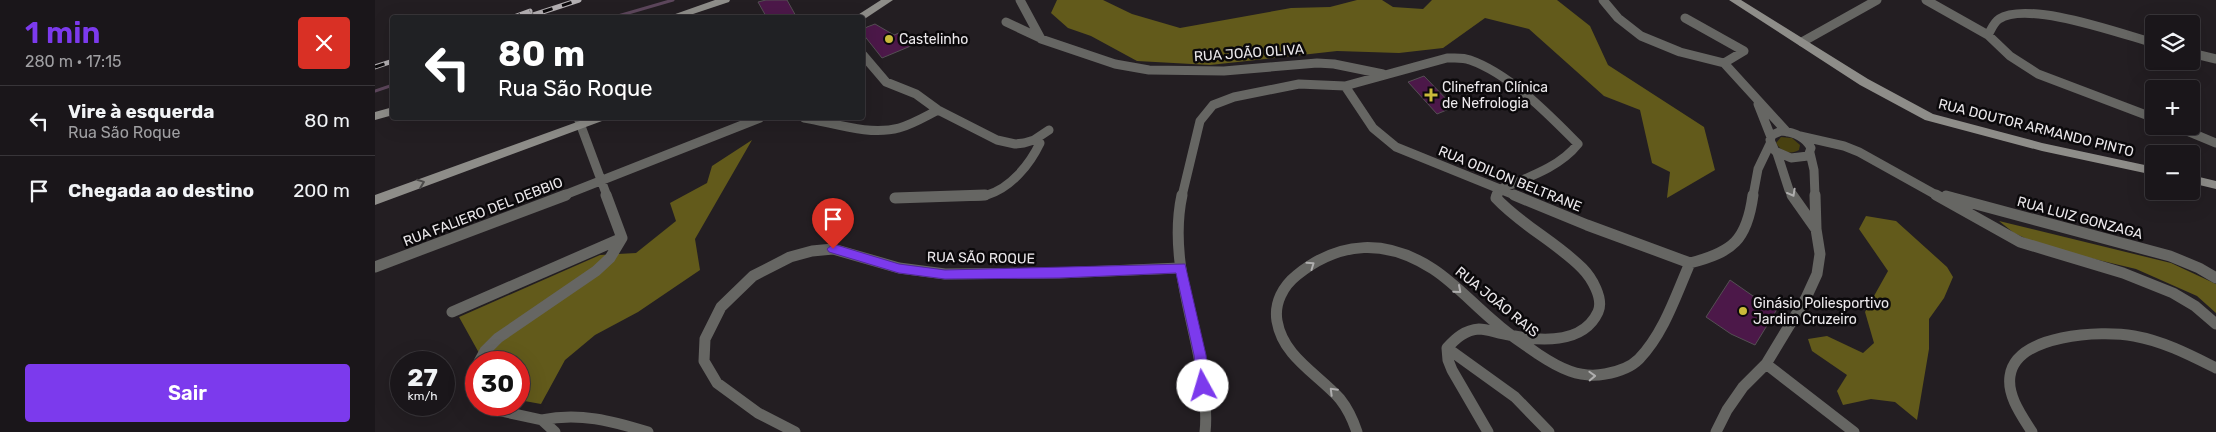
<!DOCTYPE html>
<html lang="pt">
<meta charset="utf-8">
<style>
:root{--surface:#1a161a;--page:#272327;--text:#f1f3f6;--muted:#9f9fa2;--line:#383539;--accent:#7c3aed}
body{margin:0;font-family:Rubik,sans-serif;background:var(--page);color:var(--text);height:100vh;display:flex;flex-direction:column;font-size:19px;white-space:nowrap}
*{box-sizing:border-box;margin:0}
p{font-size:16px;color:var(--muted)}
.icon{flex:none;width:28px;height:28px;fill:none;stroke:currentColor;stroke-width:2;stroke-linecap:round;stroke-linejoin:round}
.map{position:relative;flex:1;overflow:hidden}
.side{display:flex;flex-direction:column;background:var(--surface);width:375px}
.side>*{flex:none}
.guide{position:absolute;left:15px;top:15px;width:475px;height:105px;border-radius:5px;box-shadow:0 5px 20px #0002,0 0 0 1px var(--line);background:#202124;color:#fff;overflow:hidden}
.tools{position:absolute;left:1770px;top:15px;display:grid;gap:10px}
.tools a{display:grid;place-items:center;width:55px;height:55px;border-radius:5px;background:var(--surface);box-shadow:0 5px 20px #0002,0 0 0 1px var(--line);font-size:25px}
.speed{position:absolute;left:15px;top:351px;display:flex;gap:10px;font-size:25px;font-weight:700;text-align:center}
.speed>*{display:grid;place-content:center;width:65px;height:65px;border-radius:50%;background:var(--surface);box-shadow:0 5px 20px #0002,0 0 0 1px var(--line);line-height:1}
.speed small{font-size:12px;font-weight:400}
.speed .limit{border:8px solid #d22;background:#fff;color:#111}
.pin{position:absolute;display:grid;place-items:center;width:42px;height:42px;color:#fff;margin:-51px -21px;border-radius:50% 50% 50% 0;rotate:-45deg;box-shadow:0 0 5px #0007}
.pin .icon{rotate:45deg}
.me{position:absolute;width:55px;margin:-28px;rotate:354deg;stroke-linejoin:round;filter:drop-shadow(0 0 4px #0008)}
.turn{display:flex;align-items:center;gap:18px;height:105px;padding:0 25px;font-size:22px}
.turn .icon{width:65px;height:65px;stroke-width:2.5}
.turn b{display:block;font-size:35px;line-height:42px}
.round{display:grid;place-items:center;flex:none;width:52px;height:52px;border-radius:5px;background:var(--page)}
.overview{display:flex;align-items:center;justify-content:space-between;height:85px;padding:0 25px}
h1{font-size:30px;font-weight:600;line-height:38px;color:var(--accent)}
.cta{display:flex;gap:10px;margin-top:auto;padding:10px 25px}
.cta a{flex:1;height:58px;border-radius:5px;background:var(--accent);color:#fff;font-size:20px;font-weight:600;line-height:58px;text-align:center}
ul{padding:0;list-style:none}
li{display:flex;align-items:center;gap:15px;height:70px;padding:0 25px;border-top:1px solid var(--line)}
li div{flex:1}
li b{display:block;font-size:19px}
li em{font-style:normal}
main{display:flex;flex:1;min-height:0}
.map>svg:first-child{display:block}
.green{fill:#484110}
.forest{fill:#625a1b}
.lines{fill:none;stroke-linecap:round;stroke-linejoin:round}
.stream{stroke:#5c465b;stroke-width:3}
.building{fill:#4c1849;stroke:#544f53}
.minor-far1{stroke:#666663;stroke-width:9}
.minor{stroke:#666663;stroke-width:11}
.secondary{fill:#8e8d89;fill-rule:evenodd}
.rail-casing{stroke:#b3afb2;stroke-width:5}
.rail{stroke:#0b090b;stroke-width:3;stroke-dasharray:10;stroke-linecap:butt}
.oneway{stroke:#4c4b4a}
.oneway2{stroke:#afaeae}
.route{fill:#7c3aed;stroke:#51269a}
.poi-dot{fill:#caba3a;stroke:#0b090b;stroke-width:2}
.labels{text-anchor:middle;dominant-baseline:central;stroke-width:5;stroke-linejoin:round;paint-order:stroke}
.poi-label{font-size:14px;fill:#ebe8eb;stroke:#0b090b;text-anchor:start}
.street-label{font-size:14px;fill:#ebe8eb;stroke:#0b090b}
</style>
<main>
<section class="side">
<div class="overview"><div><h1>1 min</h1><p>280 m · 17:15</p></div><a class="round" style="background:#d93025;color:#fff"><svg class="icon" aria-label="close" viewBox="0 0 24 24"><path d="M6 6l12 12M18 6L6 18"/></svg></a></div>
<ul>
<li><svg class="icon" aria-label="left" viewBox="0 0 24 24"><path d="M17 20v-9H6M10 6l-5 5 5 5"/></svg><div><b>Vire à esquerda</b><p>Rua São Roque</p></div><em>80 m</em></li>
<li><svg class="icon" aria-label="arrive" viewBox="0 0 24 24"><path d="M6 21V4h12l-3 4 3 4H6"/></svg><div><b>Chegada ao destino</b></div><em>200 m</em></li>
</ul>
<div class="cta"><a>Sair</a></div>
</section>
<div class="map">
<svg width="1841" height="432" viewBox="0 0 1841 432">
<rect width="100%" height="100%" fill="#231e22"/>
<path class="green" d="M1406,137l11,1 8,7 -1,5c-8,5 -18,2 -23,-7z"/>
<path class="forest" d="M682,0h46l29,14 48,14 111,-20 39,-1 27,-7h25l11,7 30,2 9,-9h125l33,26 18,39 96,62 11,43 -48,28 3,-26 -18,-9 -12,-53 -36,-14 -75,-67 -44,-11 -42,30 -44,5 -62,-2 -127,14 -73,-4 -46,-25 -23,-8 -17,-15z
M377,140l-57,99 5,31 -62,42 -43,23 -30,25 -24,44 -22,-4v-38h-35l-25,-45 141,-62 36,-2 40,-32 -6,-18 37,-20 5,-17z
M1491,216l30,5 51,46 6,10 -9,21 -15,21v30l-12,71 -22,-18 -24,-3 -28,6 -6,-14 10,-16 -35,-24 -4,-12 19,-3 36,17 11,-10 -9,-31 23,-41 -29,-42z
M1624,221l172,42 45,21v29l-19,-17 -61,-27 -92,-22 -30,-14z"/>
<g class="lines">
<path class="stream" d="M236,18l62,-18
M0,91l18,-6"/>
</g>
<path class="building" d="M391,0h21l10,18h-30l-9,-16z
M500,24l19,11 5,-2 19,10 -36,15 -19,-24v-4l4,-3z
M1049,76l30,31 -17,7 -29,-32z
M1355,280l23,16 26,10 -24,39 -24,-11 -25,-17z"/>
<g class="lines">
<path class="minor-far1" d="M645,0l21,39 74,25 34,6 75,1 93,-8 17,1 49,10
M1228,0l15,18 23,18 39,16 44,11 63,69
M1551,0l62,35 22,21 28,18 116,44
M1310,18l59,33 -20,12
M631,22l34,16
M1613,35c3,-5 6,-13 11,-16 29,-19 122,15 155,24
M1427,42l75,-42
M1816,53l25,6
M488,55l23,27 30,12 22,16 59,30 18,4 9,-1 10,-3 15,-10
M970,86l28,42 23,19 121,49
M1383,104l13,33
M203,118l29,78
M429,118c30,5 65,18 95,10 14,-4 27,-12 39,-18
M1800,126l41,17
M1406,131c13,1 24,5 30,17l-3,8 -17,2 -16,-7 -5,-11 2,-5z
M1425,136l44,10 15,6 79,44
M1402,153l12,37 4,6
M1435,153l4,17 1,26
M187,196l198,-78
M572,196c13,0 28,2 40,-1 24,-7 43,-31 53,-52l-6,-3
M807,196l18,-75 13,-16 21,-8 65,-13 46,2 102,-28c8,0 16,-1 23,2 40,14 79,55 108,84 -19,24 -52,34 -80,46l-2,6
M1378,196l5,-27 12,-25"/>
<path class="minor" d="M231,195l16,43
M807,195c-14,65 14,128 22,192 1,15 3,29 1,45
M1122,195l-1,3c25,27 60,44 86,70 10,10 22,31 16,44 -15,33 -60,29 -89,23 -10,-1 -21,-6 -30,-6 -14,1 -23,9 -32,19l68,49 34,35
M1139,195l73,30 103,38
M1440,195l1,34
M1561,195l84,47 103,31 50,20 22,13 21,18
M1571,196l224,60 29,12 17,10
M520,198l90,-3
M0,267l191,-72
M77,312l170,-74
M1072,348l1,12 4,10 36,62
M104,362l6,-11 13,-13 98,-67 14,-13 12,-20
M1391,364l88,68
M116,405l10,6 41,9 13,12
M167,420c37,-8 70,1 106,12
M420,432l-37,-19 -41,-30 -13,-22 1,-22 16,-32 32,-31 37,-19 22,-6 21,-2 66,19 46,6 114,-1 121,-5
M982,432c-4,-12 -9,-23 -17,-33 -22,-25 -57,-42 -63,-78 -3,-18 6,-35 20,-46 43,-35 90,-36 136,-6 23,15 42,37 63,54 13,12 28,21 42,31 21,14 42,25 67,20 12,-2 25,-6 34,-15 25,-26 37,-64 51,-96 43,-11 57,-23 63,-68
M1341,432l11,-22 16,-23 23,-23 40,-66 11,-24 3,-20 -4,-25 -24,-34
M1657,432c-10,-16 -25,-36 -22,-56 6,-42 91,-46 124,-40 29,5 56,19 82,32"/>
<path class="secondary" d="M340,0h15l-1,2 -48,16h-17z
M506,0h12l-30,20v-2h-10z
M1354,0h12l127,79 65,35 109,29 112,24v8l-112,-24 -117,-31 -65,-35z
M18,107v8l-18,5v-8z
M213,118h16l-2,3 -227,84v-10z
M1816,175l25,6v8l-25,-6z"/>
<defs>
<path id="rail" d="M136,18l19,-7
M149,18l55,-18
M0,67l18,-6"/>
</defs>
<use href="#rail" class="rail-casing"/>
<use href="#rail" class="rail"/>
</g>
<defs><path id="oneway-chevron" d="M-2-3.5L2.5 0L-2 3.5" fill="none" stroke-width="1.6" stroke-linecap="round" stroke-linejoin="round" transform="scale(1.25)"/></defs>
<use class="oneway" href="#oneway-chevron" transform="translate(46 183) rotate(-21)"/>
<g class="oneway2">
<use href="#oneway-chevron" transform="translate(1417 193) rotate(61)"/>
<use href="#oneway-chevron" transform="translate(936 265) rotate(-35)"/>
<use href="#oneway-chevron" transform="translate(1083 290) rotate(41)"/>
<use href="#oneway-chevron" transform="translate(1217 376) rotate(-2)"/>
<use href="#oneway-chevron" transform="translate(958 391) rotate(-135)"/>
</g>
<path class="route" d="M458,244l66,20 46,6 240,-6 21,91 4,31 -2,4 -5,2 -4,-2 -2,-4 -3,-31 -18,-82 -117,5 -114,1 -46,-6 -70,-21 -2,-3z"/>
<g class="poi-dot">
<circle cx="514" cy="39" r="5"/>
<path d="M1053.5 87.5h5v5h5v5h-5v5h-5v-5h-5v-5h5z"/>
<circle cx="1368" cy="311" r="5"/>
</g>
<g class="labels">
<g class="poi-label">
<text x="524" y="39">Castelinho</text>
<text x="1067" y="87">Clinefran Clínica<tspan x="1067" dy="16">de Nefrologia</tspan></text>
<text x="1378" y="303">Ginásio Poliesportivo<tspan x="1378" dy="16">Jardim Cruzeiro</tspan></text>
</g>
<g class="street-label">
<text transform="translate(874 53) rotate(-4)">RUA JOÃO OLIVA</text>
<text transform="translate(1661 128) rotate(14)">RUA DOUTOR ARMANDO PINTO</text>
<text transform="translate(1135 179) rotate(22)">RUA ODILON BELTRANE</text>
<text transform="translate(108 212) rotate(-21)">RUA FALIERO DEL DEBBIO</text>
<text transform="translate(1705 218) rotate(15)">RUA LUIZ GONZAGA</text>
<text transform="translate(606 258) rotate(1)">RUA SÃO ROQUE</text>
<text transform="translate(1122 302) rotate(39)">RUA JOÃO RAIS</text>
</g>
</g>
</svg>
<div class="tools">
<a><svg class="icon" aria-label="layers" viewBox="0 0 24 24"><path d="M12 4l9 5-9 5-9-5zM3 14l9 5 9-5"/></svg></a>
<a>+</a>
<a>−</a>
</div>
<div class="speed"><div>27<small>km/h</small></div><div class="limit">30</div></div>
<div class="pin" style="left:458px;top:249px;background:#d93025"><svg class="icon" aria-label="arrive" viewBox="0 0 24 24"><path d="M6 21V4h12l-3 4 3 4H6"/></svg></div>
<svg class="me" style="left:828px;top:386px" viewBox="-20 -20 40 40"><circle r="19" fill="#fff"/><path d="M0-13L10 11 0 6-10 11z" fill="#7c3aed"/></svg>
<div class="guide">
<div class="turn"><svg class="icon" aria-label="left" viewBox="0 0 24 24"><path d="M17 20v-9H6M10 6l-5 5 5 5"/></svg><div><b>80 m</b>Rua São Roque</div></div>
</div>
</div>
</main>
